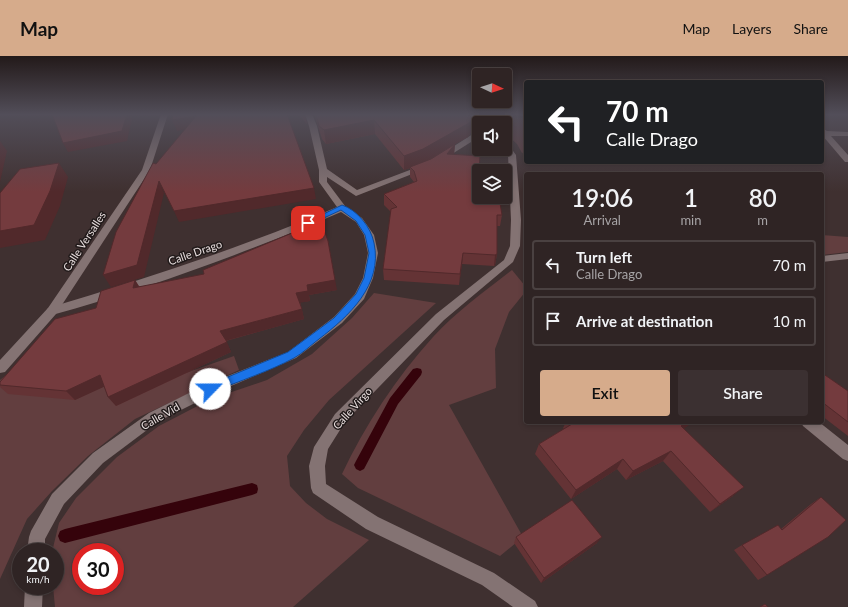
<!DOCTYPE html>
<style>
:root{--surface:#2f2424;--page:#3b3031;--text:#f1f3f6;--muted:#a7a4a6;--line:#4a4141;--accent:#d6ab8b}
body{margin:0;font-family:Lato,sans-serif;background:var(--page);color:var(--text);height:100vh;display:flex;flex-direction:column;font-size:15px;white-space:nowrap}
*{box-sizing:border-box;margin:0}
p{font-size:13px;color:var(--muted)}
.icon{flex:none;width:22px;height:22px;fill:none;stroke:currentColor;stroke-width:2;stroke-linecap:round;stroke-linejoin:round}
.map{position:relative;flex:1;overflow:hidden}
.side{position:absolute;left:524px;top:116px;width:300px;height:252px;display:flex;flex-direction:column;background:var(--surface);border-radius:4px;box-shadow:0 2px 6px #0003,0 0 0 1px var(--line)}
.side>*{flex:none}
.hud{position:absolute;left:524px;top:24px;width:300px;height:84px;border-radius:4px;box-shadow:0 2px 6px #0003,0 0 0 1px var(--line);background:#202124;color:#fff;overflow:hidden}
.needle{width:26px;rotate:94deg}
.tools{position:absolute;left:472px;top:12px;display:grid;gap:8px}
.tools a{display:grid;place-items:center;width:40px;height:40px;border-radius:4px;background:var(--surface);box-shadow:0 2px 6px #0003,0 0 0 1px var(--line);font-size:20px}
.speed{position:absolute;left:12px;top:487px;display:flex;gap:8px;font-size:20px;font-weight:700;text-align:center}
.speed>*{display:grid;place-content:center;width:52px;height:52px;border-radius:50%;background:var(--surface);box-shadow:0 2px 6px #0003,0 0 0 1px var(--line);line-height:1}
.speed small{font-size:10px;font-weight:400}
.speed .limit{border:6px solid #d22;background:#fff;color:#111}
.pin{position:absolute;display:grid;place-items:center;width:34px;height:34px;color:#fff;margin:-17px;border-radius:8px;box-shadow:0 2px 6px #0006}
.me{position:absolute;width:44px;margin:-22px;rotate:67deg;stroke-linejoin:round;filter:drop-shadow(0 0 3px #0008)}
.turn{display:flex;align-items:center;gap:14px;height:84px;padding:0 16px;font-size:18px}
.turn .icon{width:52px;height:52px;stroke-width:2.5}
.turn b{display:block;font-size:28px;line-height:34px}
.eta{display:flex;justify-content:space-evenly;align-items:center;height:68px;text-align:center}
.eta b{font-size:24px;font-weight:600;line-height:28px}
.cta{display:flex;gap:8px;margin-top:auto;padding:8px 16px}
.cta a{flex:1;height:46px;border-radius:4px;background:var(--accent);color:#111;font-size:16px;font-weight:600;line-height:46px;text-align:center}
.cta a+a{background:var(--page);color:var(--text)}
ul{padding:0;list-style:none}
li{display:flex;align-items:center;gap:12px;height:50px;margin:0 8px 6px;padding:0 8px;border:2px solid var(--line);border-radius:4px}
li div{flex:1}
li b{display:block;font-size:15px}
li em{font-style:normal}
header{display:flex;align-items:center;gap:24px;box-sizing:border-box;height:56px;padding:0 20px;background:var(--accent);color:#111}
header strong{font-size:19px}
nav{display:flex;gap:22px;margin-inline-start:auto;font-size:14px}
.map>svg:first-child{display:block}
.green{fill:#623e3f;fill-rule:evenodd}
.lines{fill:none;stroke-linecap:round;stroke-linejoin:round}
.stream{fill:#35030b;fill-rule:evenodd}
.street{fill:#847373;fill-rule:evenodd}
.secondary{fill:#847373;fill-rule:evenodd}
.wall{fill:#643335;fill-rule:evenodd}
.shaded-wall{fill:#51292b}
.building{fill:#743b3e;stroke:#51292b}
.route{fill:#1a73e8;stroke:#114b97}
.labels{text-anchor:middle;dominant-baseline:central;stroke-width:3;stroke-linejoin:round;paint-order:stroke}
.street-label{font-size:11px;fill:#e9dfdf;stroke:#211a1a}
</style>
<header>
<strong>Map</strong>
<nav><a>Map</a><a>Layers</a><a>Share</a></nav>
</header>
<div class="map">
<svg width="848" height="551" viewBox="0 0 848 551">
<rect width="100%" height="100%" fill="#3f3030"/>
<path class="green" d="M491,60l35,2v34l-4,1 -5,-9 -12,-11v-10c-7,0 -16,2 -19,-5z
M822,179l26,2v15l-26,3z
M512,214l14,17v4l-17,21 -14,37 1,39 -47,17 74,132 -23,19 -142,-68 -16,-14c23,-49 54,-96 91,-137 23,-25 52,-46 79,-67z
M374,237l62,10 -107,97 -25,30 -17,26 3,30 16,17 21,16 42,21 -76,67h-238l-2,-21h2v-34h-3l7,-29 17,-25 41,-41 42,-31 52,-27 56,-19 45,-26 40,-36zM81,496h34v34h-34z
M234,300l5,14 -104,49 -47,37 -36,35 -25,28 -27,60v-199l5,-4 111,9 4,11z"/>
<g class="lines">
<path class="stream" d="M417,312l4,1 1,3 -1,3 -23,29 -34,65 -4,2 -4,-2 -2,-4 2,-4 34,-63 23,-29z
M252,427l5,2 1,4 -1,4 -5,2 -187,48 -5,-2 -2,-5 2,-5 5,-2z"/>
<path class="street" d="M305,58h7l5,12 10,43 30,21 66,-25h3l4,2 -74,29 -29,-19v5l18,24 17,12 12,17 4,18 -5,25 -9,21 -22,24 -46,35 -81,35 -56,28 -56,42 -39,41 -19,35v13h-18l2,-15 2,-6 21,-37 41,-41 56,-40 56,-28 83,-33 46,-35 21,-23 8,-16 5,-25 -4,-18 -8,-13 -15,-10c-93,40 -191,76 -289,103l-4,-1 -2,-3 2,-3c98,-29 195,-61 289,-101l-18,-25v-12l-10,-44z
M467,58h18l-16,4 -4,-2z
M518,58h8v3l-7,-2z
M822,72l5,3 21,1v4h-17l17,19v7h-3l-23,-27z
M476,76h3v5l-35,22h-3l-4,-2z
M848,197v6l-26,3v-6z
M801,366h18l29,23v16l-5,-2 -40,-33z
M25,530h18l-1,21h-18z"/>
<path class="secondary" d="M161,58h7l-18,56 -94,144 -51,58 -5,1v-13l48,-52 94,-138z
M464,58h8l9,9h-2v4z
M505,88h3l8,11 5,65 -1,26 -7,16 -69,58 -99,102 -17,27 -3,17 1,18 52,33 116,56 41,28 3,6h-25l-31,-22 -116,-56 -53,-36 -2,-5 -2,-22 5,-19 21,-33 101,-100 68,-54 6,-14 1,-26 -3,-65 -5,-6h2z"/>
</g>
<path class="wall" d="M298,58h7l2,10z
M314,58h153l6,4 -2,14 -3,5 -13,7 -1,11 24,29 24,31 -2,11h-3v28l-2,11 -1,1 -32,-2 -3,21 -75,-5 -1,-11 8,-57 -7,-7v-11l30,-12 -4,-5v-9l-6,2 -29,-36 -49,10 -4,-5zM452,90l-21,13 -3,1z
M135,224l4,6 198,4 -28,5 1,6 -10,1 4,17 -78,22 5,11 -115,54 -8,-9 -4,-11 -29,14 -67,-6 -8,-7v-5l96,-74z
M822,317l26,18v45l-26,-20z
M566,366h127l-9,6 49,68 -23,16 -47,-51 -37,19 -9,-11 -46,30 -36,-45 4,-10 25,-15 -1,-1z
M821,441l-54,78 -9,5 -24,-30 8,-5 39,-16 30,-25z
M516,481l81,6 -56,40 -27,-40z"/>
<path class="shaded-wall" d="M127,58h6l-6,27 -59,11 -5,-9z
M196,60l4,10 -23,5 -5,-11z
M473,62l-2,14 -3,5 -13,7 -1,10h-7l8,-10 -32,19 -13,4v1l-6,2v-14z
M374,64l1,14 -49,10 -2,-14z
M0,85l7,10 -7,31z
M59,107l9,14 -8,29 -15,34 -45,8v-17z
M159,125l5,12 -20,84 -33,10 -8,-12z
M314,132l2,11 -137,23 -5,-11z
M328,185l9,49 -28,5 1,6 -11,2 -3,-10 11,-8z
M463,197l-1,11 -3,21 1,-11z
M497,198l-2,11 -1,1 1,-11z
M135,224l6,10 -8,-2z
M302,253l2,10 -79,22 -5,-10z
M227,286l4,10 -115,54 -8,-9z
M100,319l8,10 -33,15 -9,-9z
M687,366h6l-19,14 7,-10z
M671,395l-8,10 -37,19 7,-9z
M623,403l-6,10 -46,30 5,-9z
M744,431l-11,9 -23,16 10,-8z
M602,481l-5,6 -56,40 3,-5z"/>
<path class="building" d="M52,58h75l-5,17 -59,12z
M173,58h114l27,74 -140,23 -15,-30 -22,84 -34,10 13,-43 37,-69 3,1 40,-48 -24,4z
M316,58h151l6,4 -4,5 -46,26 -19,7 -30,-36 -50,10 -5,-4z
M455,88l-8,10 33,2 -2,28h1v13h20l3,18h-5v39l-2,1 -32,-2 -3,21 -77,-5 8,-60 6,-2 -13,-13 33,-13 -3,-10 -4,-4 21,-8z
M59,107l-9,28 -16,34 -34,6v-38l20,-24z
M321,165l7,20 7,39 -28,5 1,6 -12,2 6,16 -82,22 7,11 -119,55 -8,-22 -34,16 -66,-6v-3l55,-63 41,-11 5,-17 34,-11 -2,8 71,-14 -1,-4z
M822,317l26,18v31l-26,-20z
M570,366h117l-6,4 63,61 -24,17 -49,-53 -38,20 -10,-12 -47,31 -37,-46 33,-20z
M821,441l25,23 -18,17 -61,38 -25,-30 36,-20 4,5z
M572,444l30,37 -58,41 -28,-41z
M765,548l3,3h-8z"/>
<linearGradient id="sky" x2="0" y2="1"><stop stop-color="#231a1a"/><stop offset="0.43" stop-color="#524e59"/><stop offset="1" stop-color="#524e59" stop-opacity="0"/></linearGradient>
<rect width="848" height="136" fill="url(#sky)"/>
<path class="route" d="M342,149c15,5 29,22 32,38 9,42 -25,73 -55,96 -8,6 -16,14 -25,19 -24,13 -55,23 -81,34l-3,2 -4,-2 -1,-3 1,-3 82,-34 46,-34 22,-24 8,-16 5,-25 -4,-18 -9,-14 -15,-11 -30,14 -3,1 -3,-2z"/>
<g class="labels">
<g class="street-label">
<text transform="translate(84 185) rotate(-57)">Calle Versalles</text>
<text transform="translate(195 196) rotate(-19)">Calle Drago</text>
<text transform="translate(352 352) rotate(-48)">Calle Virgo</text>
<text transform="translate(160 360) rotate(-30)">Calle Vid</text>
</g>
</g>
</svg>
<div class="tools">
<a><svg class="needle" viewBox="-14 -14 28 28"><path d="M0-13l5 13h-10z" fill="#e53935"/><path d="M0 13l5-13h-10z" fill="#a7a4a6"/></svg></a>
<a><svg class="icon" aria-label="sound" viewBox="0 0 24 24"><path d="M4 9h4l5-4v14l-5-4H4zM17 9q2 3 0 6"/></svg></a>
<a><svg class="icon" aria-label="layers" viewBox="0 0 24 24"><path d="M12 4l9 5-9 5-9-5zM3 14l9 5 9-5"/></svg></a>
</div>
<div class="speed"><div>20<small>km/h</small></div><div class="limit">30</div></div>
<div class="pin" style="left:308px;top:167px;background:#d93025"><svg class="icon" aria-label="arrive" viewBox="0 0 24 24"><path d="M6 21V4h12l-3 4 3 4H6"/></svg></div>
<svg class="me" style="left:210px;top:333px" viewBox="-20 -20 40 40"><circle r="19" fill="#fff"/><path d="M0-13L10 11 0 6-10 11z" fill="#1a73e8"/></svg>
<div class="hud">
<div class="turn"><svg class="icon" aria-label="left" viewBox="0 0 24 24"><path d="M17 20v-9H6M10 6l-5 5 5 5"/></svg><div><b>70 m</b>Calle Drago</div></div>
</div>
<section class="side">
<div class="eta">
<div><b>19:06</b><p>Arrival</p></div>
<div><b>1</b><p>min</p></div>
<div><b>80</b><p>m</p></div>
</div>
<ul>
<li><svg class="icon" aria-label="left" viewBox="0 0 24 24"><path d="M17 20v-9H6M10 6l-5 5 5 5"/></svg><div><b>Turn left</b><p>Calle Drago</p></div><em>70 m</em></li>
<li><svg class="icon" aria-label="arrive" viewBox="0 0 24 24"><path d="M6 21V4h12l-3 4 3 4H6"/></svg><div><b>Arrive at destination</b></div><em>10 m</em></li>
</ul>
<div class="cta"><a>Exit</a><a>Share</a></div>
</section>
</div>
